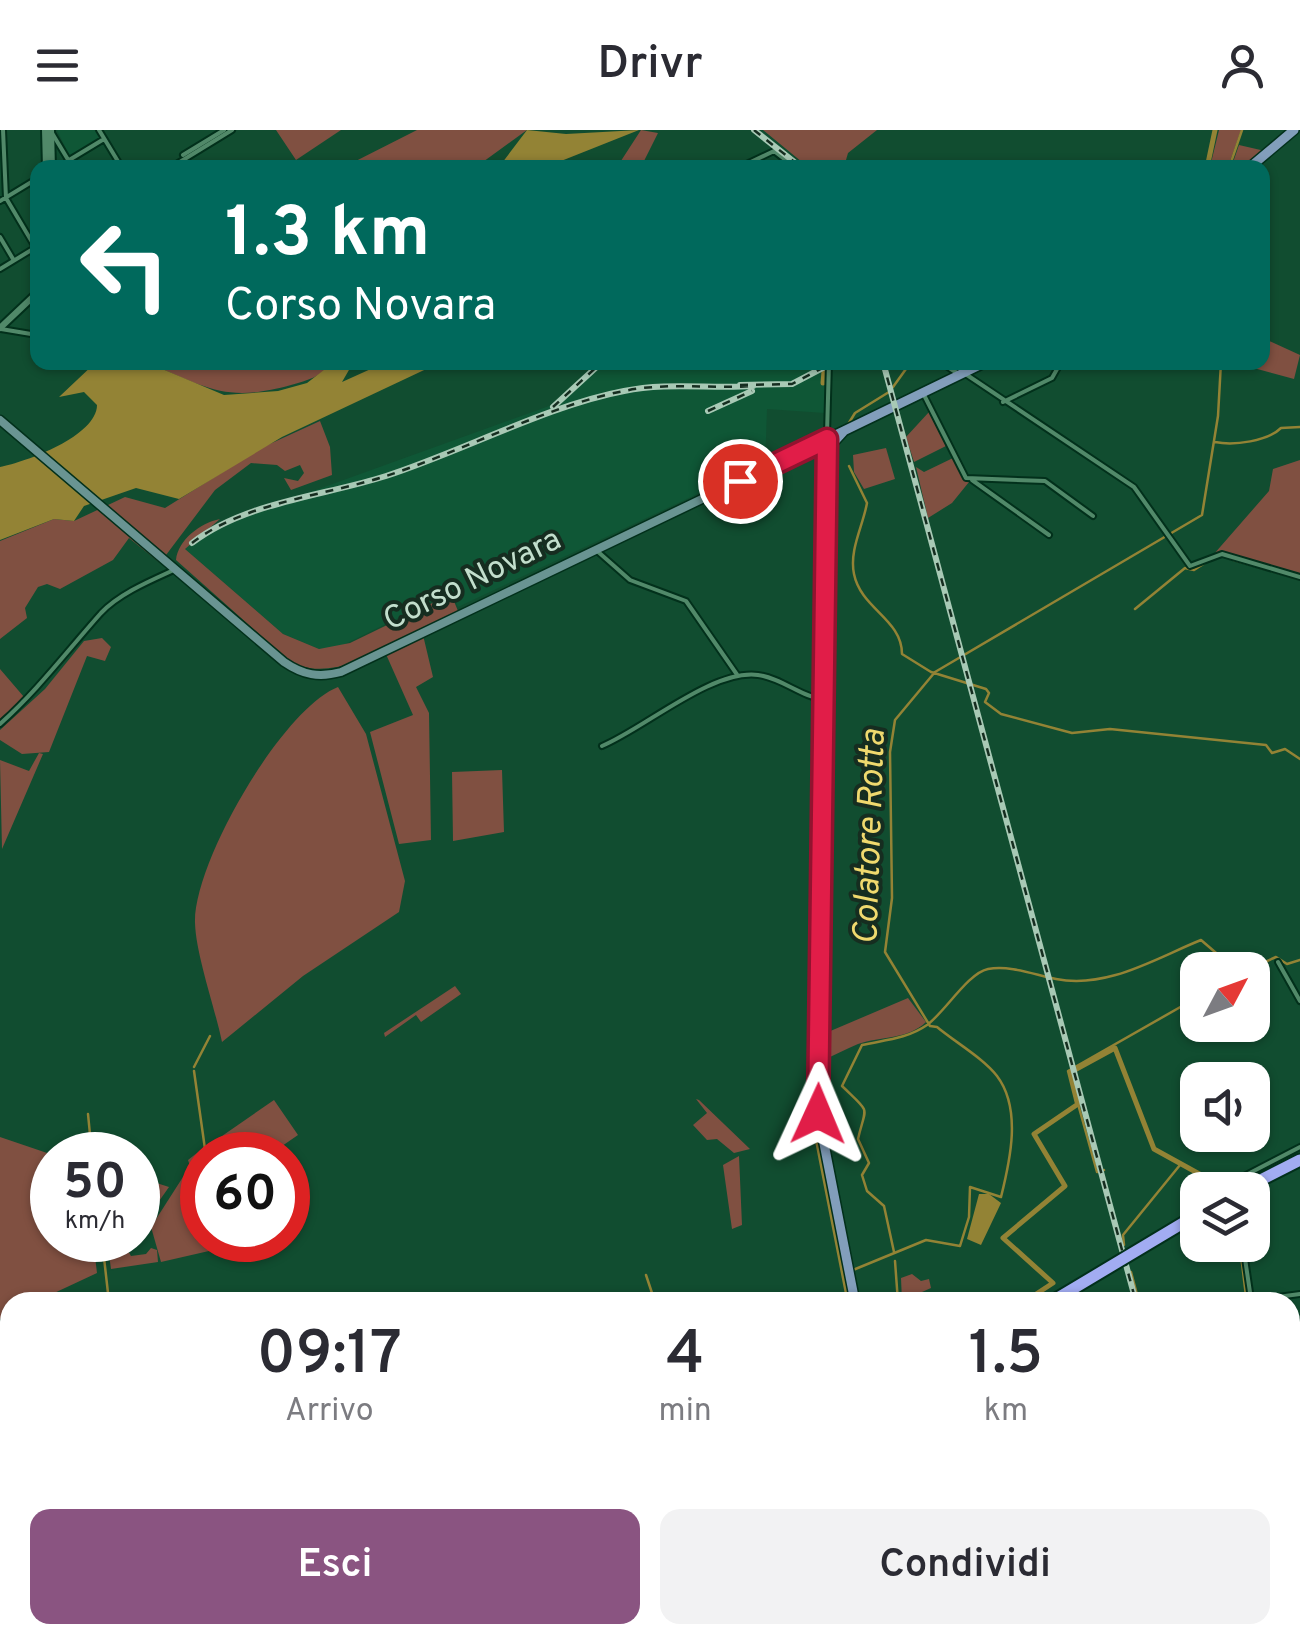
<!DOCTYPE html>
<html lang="it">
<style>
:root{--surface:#fff;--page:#f2f2f3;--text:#2b2b33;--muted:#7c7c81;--accent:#8a5481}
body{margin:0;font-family:Overpass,sans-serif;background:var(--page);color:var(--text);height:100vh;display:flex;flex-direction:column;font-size:38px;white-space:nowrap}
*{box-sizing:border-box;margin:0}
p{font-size:32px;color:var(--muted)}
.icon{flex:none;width:55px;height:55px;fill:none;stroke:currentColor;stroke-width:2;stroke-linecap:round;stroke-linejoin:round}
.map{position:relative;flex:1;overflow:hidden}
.side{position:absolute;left:0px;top:1162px;width:1300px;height:352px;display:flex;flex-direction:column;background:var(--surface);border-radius:30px 30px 0 0;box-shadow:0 2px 8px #0004}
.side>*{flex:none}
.guide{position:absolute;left:30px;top:30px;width:1240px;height:210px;border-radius:20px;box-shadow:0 2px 8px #0004;background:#00695c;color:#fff;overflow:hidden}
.needle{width:65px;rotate:49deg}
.buttons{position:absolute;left:1180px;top:822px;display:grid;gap:20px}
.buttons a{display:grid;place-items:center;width:90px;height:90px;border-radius:20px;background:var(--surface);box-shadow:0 2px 8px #0004;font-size:50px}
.speed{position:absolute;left:30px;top:1002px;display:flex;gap:20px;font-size:50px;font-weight:700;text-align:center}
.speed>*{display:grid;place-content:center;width:130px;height:130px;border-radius:50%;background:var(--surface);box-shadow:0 2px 8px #0004;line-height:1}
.speed small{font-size:25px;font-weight:400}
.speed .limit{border:15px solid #d22;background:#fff;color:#111}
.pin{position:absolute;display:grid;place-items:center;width:85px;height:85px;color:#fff;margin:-42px;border:5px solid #fff;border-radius:50%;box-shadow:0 2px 10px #0007}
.me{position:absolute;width:110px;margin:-55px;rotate:1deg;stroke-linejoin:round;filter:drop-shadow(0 0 8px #0008)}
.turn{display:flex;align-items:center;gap:35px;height:210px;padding:0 30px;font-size:45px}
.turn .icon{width:130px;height:130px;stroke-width:2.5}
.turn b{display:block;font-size:70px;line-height:85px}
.eta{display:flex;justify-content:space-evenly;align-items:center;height:170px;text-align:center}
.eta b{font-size:60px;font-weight:600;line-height:70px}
.cta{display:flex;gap:20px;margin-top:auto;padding:20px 30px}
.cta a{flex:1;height:115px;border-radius:20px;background:var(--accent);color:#fff;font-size:40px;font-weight:600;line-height:115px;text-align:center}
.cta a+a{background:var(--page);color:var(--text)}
header{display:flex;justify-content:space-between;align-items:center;height:130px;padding:0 30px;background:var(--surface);font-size:45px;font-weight:600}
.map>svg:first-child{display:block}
.built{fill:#0f5736}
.green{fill:#805041}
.water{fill:#938335}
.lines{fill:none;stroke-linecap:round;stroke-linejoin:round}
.stream{stroke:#938335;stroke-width:2.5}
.canal{stroke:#938335;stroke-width:5}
.pedestrian-casing{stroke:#02301b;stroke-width:8}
.minor-casing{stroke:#02301b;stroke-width:8}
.tertiary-casing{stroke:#02301b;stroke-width:10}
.secondary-casing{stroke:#02301b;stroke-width:11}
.primary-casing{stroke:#02301b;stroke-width:12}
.motorway-casing{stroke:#02301b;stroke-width:15}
.pedestrian{stroke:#518969;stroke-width:4}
.minor{stroke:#518969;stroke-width:4}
.tertiary{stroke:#518969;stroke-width:6}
.secondary{stroke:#699492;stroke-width:8}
.primary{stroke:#829ebb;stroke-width:9}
.motorway{stroke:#a2acf2;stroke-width:11}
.rail-casing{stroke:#a8c9b5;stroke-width:6}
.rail{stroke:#162d20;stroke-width:2.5;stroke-dasharray:8;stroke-linecap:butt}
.motorway-bridge-casing{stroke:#02301b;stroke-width:15;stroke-linecap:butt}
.motorway-bridge{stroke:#a2acf2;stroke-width:11}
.route-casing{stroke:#92132f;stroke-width:25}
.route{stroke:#e11d48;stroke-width:18}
.labels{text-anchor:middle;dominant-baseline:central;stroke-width:8;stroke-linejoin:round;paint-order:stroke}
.street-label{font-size:32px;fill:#c2decc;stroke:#162d20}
.water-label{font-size:35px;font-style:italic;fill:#efd96e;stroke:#162d20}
</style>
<header><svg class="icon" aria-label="menu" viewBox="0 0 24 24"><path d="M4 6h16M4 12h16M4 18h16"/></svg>Drivr<svg class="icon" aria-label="person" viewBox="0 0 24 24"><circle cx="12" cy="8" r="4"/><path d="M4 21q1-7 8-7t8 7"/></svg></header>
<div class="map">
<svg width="1300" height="1514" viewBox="0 0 1300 1514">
<rect width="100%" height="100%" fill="#114d30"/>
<path class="built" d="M57,0h39l5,8 -31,19z
M776,232v4l49,2v45l-58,-4 -2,57 -23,7 -6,-12 -11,6 6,11 -273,129 -7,-15 -112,55 -20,2 -36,-15 -98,-85 17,-18 350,-126 46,-42z"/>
<path class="green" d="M276,0h65l-45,30z
M417,0h110l-51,37 -134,1z
M641,0l17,3 -17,34h-24z
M763,0h114l-29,23 -4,14h-36z
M1219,0h22l-13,37h-18z
M1239,15l26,6 -20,16 -14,1z
M1263,208l37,17 -6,24 -59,-16 27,-1z
M148,233h183c-10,14 -23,17 -40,22 -65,18 -83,3 -143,-22z
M929,282l17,34 -32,16 -8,-25z
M320,291l10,26 2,28 -41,15 -7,-12 14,3 6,-8 -4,-8 -15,6 -8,-6 -26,-2 -36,27 -55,73 -31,-25 -16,22 -53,29 -13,-5 -9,3 -13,21 2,10 -27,21v-98l54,-22 20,2 51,-24 40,11 96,-60z
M886,318l9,31 -31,10 -10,-17 -1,-17z
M953,328l16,24 -17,21 -24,15 -12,-51 8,5z
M1300,330v116l-75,-23 -11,1 55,-63 4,-22z
M220,389l-35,30 98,85 36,15 31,-6 101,-49 7,17c-44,22 -126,81 -171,48l-111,-99c2,-20 24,-37 44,-41z
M423,505l10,42 -17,10 13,26 2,127 -32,4 -29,-112 43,-17 -28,-63z
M102,508l9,9 -6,14 -18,-5 -38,96 -27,2 -22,-14v-10l45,-41 39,-48z
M0,539l24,28 -24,23z
M338,557l28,47 39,147 -6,31 -96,64 -81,66c-7,-34 -26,-87 -27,-119 -2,-60 87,-214 143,-236z
M39,623l4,1 -41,95 -2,-89 29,11z
M502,640l2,62 -51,9 -1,-69z
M455,856l6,8 -40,28 -5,-7 -31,22 -1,-4z
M908,868l18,24c-19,18 -45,14 -68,22 -12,5 -24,11 -36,17l-1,-26z
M696,969l3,1 51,49 -16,4 -17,-14 -10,1 -14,-15 14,-12z
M274,970l24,35 -29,20h-58l-2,-10z
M0,1007l53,18 -1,85h41l4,33 -62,29h-25v13l-10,4z
M207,1015l1,10h-6v85l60,3 -3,5h-37l-61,14 -10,-35 39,-61 -2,-6z
M739,1026l3,69 -10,4 -9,-64z
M138,1047l31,10 -19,27 -7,-2 -4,6z
M107,1110h15l9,16 15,-2 5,-6 6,2 1,12 -47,7z
M912,1144l9,7 8,-2 2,9 -9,4 3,10h-23l-1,-24z"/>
<path class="water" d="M527,0l39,4 73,-4 -93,37h-47z
M95,233h53l76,32 54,-4 29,-8 26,-20h20l-11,19 42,-19h55l-157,74 -103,62 -43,-11 -52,18 -10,15 -20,-2 -54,21v-73c26,-5 97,-31 97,-62l-13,-13 -25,5z
M979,1064h10l12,9 -20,42 -14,-6z"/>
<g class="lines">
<path class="stream" d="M1229,38l13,-38
M893,257l18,-25
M847,296l8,-13 34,-21
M1215,312c19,4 53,-1 66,-14l19,-1
M849,336l18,37c-4,23 -18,47 -13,71 7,35 48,45 48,80l29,18 55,17 3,4 -4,9 16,12 71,19 38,-4 156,16 6,8 13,-4 15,10
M1234,430l66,19
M1135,479l50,-41 9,2 14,-9
M1247,840l29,-13 11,7 13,-4
M194,937l16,-31
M194,941l11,78
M1076,973l-8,-32 130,-74
M1078,974l19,68 7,-2
M88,984l4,41
M102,1110l7,62
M1124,1115l-1,-10 57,-70
M894,1122l-10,-46 -17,-15 -5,-16 7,-12 -11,-24c8,-35 14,-24 -16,-53l20,-41c22,-5 45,-6 65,-20 18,-13 41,-52 61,-56 23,-4 47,6 68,10 52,10 100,-21 145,-39l35,30
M895,1131l3,41
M853,1140l73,-30 34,6 9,-29 1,-30 31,10c9,-36 21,-88 -4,-121 -14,-18 -42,-34 -60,-49l-7,-1 -45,-74 7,-54 -2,-146 5,-32 40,-48 267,-157 16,-99 3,-54
M1131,1142l8,30
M646,1145l9,27
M1290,1290l10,7
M914,1505v9
M746,1514v-9
M936,1514v-9"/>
<path class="canal" d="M1207,38l8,-38
M823,253l1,-12
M823,326l-10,662 36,184
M1241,1115l7,57
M1024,1172l29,-19 -50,-45 62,-52 -31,-52 44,-30 -7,-32 44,-24 39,101 49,27 8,14
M1290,1391l10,13
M917,1505v9"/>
<defs>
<path id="pedestrian" d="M183,25l41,-25
M927,1505l4,9"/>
<path id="minor" d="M3,0l3,68 29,49
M99,0l23,38
M52,3l21,35
M56,38l48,-29
M170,38l62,-38
M738,38l36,-17 22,17
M0,71l38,-23
M0,107l13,22
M0,139l33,-20
M1,199l30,5
M940,232l17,11
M964,243l170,114 56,79 32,-12 78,23
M923,263l43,85 79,3 48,35
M1003,272l49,-24 9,-16
M827,304l2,-72
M972,350l77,55
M596,420l34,30 56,21 52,75
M0,594c38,-34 67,-73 101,-111 19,-20 51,-33 75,-44
M602,616c43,-18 110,-77 156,-71 24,3 43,22 67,25
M1278,832l22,39
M1217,1060l83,-43
M1243,1115l8,54
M1240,1172l60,-8
M980,1514l7,-9"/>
<path id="tertiary" d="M45,0l1,38
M51,0l1,38
M0,198l38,-36"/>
<path id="secondary" d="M0,290l284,242c19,13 35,16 57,10l482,-231"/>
<path id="primary" d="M1249,38l45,-38
M844,301l-11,12 -5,20 -10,650 37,189
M827,330l-4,-19 163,-79
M922,1505l1,9"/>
<path id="motorway" d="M1241,1060l59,-30
M636,1514l10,-9"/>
</defs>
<use href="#pedestrian" class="pedestrian-casing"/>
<use href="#minor" class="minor-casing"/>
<use href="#tertiary" class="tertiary-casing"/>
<use href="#secondary" class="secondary-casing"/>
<use href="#primary" class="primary-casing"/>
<use href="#motorway" class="motorway-casing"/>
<use href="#pedestrian" class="pedestrian"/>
<use href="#minor" class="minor"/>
<use href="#tertiary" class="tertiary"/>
<use href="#secondary" class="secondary"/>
<use href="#primary" class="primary"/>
<use href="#motorway" class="motorway"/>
<defs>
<path id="rail" d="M754,0l48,38
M883,232l253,940
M740,255l52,-1 42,-22
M553,277l49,-45
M708,281l44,-20
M192,413c53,-41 132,-47 194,-67 75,-24 163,-71 238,-85 43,-9 86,-2 129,-5
M1225,1505l3,9"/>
</defs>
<use href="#rail" class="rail-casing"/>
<use href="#rail" class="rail"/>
<defs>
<path id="motorway-bridge" d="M1051,1172l147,-88"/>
</defs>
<use href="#motorway-bridge" class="motorway-bridge-casing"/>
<use href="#motorway-bridge" class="motorway-bridge"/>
</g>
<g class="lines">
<defs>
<path id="route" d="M740,351l87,-42 -9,675"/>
</defs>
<use href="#route" class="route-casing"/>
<use href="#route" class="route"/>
</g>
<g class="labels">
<g class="street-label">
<text transform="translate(473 451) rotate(-26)">Corso Novara</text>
</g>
<g class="water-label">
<text transform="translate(871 707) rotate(-88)">Colatore Rotta</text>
</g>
</g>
</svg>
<div class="buttons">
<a><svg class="needle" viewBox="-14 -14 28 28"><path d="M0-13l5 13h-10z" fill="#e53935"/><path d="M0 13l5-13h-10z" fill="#7c7c81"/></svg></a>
<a><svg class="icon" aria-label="sound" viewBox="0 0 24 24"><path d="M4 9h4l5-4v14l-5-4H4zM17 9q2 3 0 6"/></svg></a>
<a><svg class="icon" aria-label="layers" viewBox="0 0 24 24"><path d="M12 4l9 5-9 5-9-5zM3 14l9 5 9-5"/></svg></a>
</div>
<div class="speed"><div>50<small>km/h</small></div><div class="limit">60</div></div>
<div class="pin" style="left:740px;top:351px;background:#d93025"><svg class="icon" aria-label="arrive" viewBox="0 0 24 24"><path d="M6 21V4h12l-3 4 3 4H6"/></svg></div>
<svg class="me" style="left:818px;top:984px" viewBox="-20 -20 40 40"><path d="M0-17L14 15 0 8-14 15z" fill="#e11d48" stroke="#fff" stroke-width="4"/></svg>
<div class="guide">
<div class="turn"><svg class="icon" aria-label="left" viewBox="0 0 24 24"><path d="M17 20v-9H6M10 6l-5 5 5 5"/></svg><div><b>1.3 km</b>Corso Novara</div></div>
</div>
<section class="side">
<div class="eta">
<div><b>09:17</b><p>Arrivo</p></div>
<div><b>4</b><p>min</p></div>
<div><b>1.5</b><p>km</p></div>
</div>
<div class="cta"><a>Esci</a><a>Condividi</a></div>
</section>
</div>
